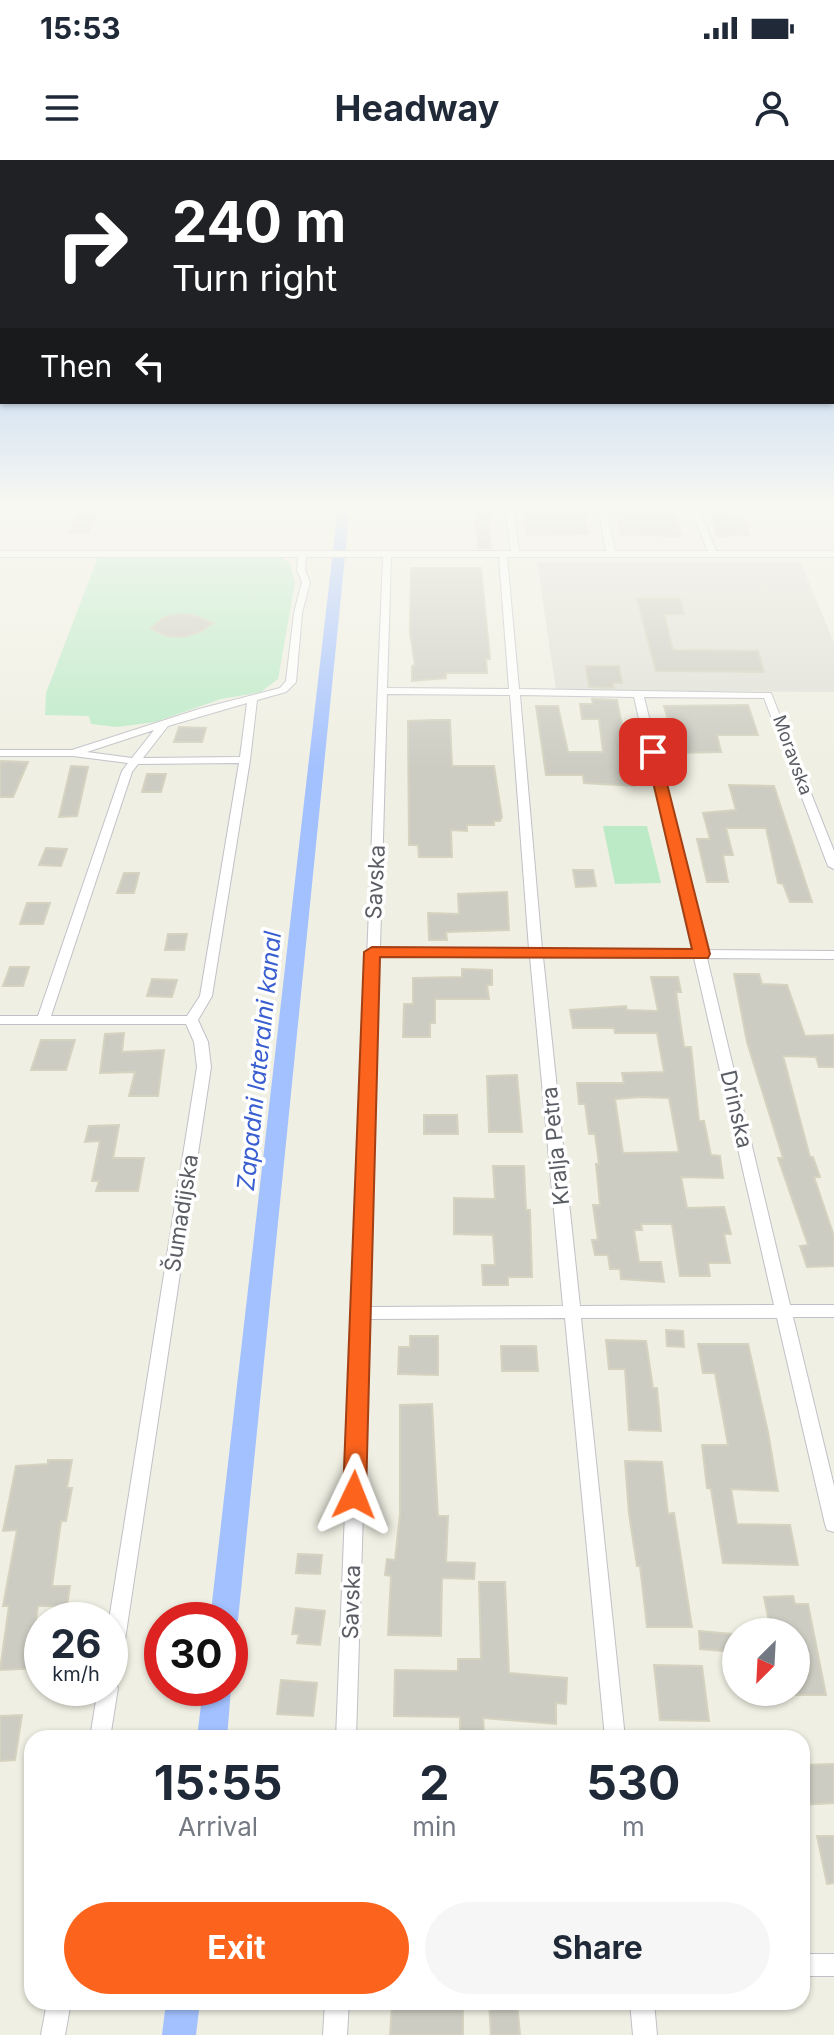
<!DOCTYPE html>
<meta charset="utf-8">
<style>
:root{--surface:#fff;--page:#f6f6f7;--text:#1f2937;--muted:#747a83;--accent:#fc631d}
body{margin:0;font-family:Inter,sans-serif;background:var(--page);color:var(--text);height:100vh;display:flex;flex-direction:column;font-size:30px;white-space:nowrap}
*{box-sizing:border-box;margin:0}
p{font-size:26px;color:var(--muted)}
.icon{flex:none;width:44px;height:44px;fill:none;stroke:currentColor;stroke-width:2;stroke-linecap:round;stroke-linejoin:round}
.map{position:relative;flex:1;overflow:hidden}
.side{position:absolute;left:24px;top:1570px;width:786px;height:280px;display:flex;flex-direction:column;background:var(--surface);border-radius:24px;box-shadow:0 2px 6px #0004}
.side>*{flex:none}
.top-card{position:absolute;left:0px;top:0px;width:834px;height:244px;box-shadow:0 2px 6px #0004;background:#202124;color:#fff;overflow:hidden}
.needle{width:52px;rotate:204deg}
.fabs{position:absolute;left:722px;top:1458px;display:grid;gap:16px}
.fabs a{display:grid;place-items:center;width:88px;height:88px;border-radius:50%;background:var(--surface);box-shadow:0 2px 6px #0004;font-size:40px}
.speed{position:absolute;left:24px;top:1442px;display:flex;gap:16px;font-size:40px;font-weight:700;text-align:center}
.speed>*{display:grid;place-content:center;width:104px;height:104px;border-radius:50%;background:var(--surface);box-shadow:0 2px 6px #0004;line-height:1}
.speed small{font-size:20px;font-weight:400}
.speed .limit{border:12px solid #d22;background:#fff;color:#111}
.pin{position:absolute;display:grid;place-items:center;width:68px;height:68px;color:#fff;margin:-34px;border-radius:16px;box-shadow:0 4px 12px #0006}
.me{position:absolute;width:88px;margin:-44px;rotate:2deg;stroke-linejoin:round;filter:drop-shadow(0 0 6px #0008)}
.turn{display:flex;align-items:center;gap:28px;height:168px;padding:0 40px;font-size:36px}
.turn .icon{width:104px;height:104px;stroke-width:2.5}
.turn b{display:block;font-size:56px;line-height:68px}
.then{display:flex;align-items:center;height:76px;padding:0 40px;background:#0003;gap:16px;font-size:30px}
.eta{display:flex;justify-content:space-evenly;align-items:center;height:136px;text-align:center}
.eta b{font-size:48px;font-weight:700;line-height:56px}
.button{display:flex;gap:16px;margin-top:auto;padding:16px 40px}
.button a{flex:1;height:92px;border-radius:48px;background:var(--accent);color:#fff;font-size:32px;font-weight:700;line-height:92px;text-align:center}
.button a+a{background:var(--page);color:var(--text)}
.status{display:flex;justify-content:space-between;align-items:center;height:56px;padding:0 40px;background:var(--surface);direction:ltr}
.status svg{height:22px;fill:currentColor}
header{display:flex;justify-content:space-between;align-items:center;height:104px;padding:0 40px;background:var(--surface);font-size:36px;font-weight:700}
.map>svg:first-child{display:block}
.industrial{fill:#e0e0d7}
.green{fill:#bceac7}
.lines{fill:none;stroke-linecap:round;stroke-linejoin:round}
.canal{fill:#a3c1ff;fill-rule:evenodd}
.building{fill:#cdccc2;stroke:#d5d3c0;stroke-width:2;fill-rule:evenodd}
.minor-casing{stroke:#c0c0c8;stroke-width:2}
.minor{fill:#fff;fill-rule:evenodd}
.route{fill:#fc631d;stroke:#a44013;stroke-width:2}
.labels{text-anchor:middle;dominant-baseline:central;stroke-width:7;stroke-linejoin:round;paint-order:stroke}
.far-street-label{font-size:18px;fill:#5b5d65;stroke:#fff}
.street-label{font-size:22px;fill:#5b5d65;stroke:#fff}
.water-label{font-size:24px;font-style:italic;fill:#395ed0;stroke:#fff}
</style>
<div class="status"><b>15:53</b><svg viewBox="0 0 49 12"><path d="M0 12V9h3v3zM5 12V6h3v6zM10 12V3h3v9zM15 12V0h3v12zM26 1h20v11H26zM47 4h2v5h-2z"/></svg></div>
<header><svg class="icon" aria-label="menu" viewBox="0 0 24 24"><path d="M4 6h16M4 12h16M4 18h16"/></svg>Headway<svg class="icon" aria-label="person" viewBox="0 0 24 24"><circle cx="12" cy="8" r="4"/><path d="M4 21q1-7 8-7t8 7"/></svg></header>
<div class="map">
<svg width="834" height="1875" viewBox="0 0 834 1875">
<rect width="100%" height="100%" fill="#efefe3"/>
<path class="industrial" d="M537,402l264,1 33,80v49l-278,-2z"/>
<path class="green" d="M279,396l11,7 5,20 -17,96 -17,13 -40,7 -66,23 -38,5 -26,-3 -2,-8 -44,-1 1,-22 52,-136z
M603,666h44l14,57 -46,1z"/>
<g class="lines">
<path class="canal" d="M338,347h12l-112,1113 -8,11v-11h-20z
M230,1525l1,3 -4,50h-30l6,-50h27z
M166,1842h34l-4,33h-34z"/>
</g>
<path class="building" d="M81,347h19l-11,26h-20z
M474,347h15l2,41h-13z
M522,347h61l5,27 -62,1z
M616,347l58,1 7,28 -60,-1z
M710,347h15l6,13h15l4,15 -33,1z
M411,408h70l9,91h-4l1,14h-41v5l-34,3v-15l3,-1 -5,-32z
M637,439h43l4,15h-20l9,36 85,1 6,21 -108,-1z
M181,454l15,2 17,7 -13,9 -16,5 -18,-1 -15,-8 14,-11z
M586,506h33l3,17h-9l1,5 -25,-1z
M592,539l25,1 17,86 -50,-3 -1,-8h-37l-10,-69h22l10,46h35l-4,-33h-17l-2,-15h13z
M748,545l10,30h-41l4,17 -45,1 -11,-33h3l-4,-14z
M434,560h16l2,46h42l8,51 -2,4h-6v4h-27v6l-16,-1 1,27h-33l-1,-12h-9l-1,-124z
M179,567l27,1 -4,14h-28z
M0,601l28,1 -15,35h-13z
M71,606l17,1 -11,49 -18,1z
M147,614h19l-5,18h-19z
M729,625l45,1 38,116h-22l-7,-18 -5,-1 -12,-55h-40l7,27h-10l5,27h-21l-10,-43h13l-7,-26 33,-3z
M46,688l21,1 -6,17 -22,-1z
M573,710h20l3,16 -20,1z
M124,713h15l-5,20h-17z
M507,732l2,38 -63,2 1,8h-18l-1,-27 31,1 -1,-20z
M27,743h23l-7,21h-23z
M168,774h19l-3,16h-19z
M10,807h19l-6,19h-20z
M462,809l30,1v15h-5l2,14h-54v24h-5v14h-27l1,-33h9v-26l49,-1z
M734,814h25l3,10 25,1 18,51 29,-1v32h-15l-3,-10 -33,-1 27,101h3l7,20h-6l20,59v30l-27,1 -7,-21 8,-1 -30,-87h5l-36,-116z
M651,817h27l3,15h-5l8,55h7l8,74h5l7,34 9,1 3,22 -42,-1 6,31 37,-1 7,27h-7l6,29h-22l2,13h-30l-8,-52h-31l1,6h-8l5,32h22l3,20 -43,-3 -1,-10h-10l-2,-14h-13l-3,-15h6l-5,-35h7l-4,-41h3l-4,-30h-6l-4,-30h-6l-2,-21h47l-2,-10 42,-1 -7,-39h-42l-1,-5h-41l-3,-18 56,-4 1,4 31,1zM640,937l29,1 10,54 -56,1 -8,-54z
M152,819l25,1 -5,17 -25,-1z
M124,873l-2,19 42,-2 -6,46h-29l6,-24 -35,1 5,-39z
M41,880h34l-9,30h-35z
M517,915l5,57h-33l-2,-56z
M424,955h33l1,19h-34z
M119,965l-6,33h31l-6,33h-42l3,-10h-7l8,-40 -15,1 4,-16z
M493,1006h31l2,44h4l2,67h-24v8h-25l-1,-20h13l-2,-30 -39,-1v-36l41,1z
M666,1170l17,1 1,16 -17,-1z
M410,1176h28v39l-40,-1 1,-27h11z
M606,1180l40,1 7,47h4l4,43 -32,-1 -4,-61h-16z
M698,1184h50l20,88 10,59 -47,-2 6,35 53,1 8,40 -75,-2 -12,-74 -4,-1 -5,-43h26l-13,-72h-12z
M501,1186h35l2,25h-36z
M432,1244l6,112h10l-2,46 29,1 -1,16 -32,-1 -1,58 -53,-1 3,-59 -6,-1 2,-16 8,1 5,-46v-109z
M48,1300h24l-5,28h5l-6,33h-5l-9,65h18l-3,20h-29l-5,33 9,-1 -2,30 -40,2 9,-64h-6l14,-76 -14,1 13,-65 32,-2z
M625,1301l37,1 6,52 6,-1 18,114h-45l-7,-61h-3l-8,-52z
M298,1394l24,1 -2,19 -24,-1z
M479,1422h26l4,91 58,5 -1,26 -10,-1v21l-73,-6 1,14h-24v-15l-66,-1 1,-46 63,1v-12h23z
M793,1436l2,8h13l18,91h-30v-63h-25l-7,-35z
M296,1448l29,3 -5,34 -23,-2 2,-9h-7z
M699,1471l33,3 1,18 -33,-3z
M654,1505l48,1 7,55 -49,-1z
M281,1520l36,3 -4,33 -36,-2z
M22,1555l-7,45 -15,1v-45z
M834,1604v39l-32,2v-40z
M817,1676h17v47l-7,1z
M489,1842h28l3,33h-29z
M392,1845l71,3v27h-73z"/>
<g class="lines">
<defs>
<path id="minor" d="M505,347h8l6,44h87l-8,-44h8l9,44h93l-18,-44h8l18,44h118v6h-327l12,132 252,4 63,158v18l-6,-3 -64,-168 -120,-1 61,253 129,1v8l-127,-1 83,347h44v12h-41l41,169v46l-7,-2 -2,-6 -48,-206h-196l44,420h-20l-40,-420 -196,1 -13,419h-20l47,-1181h-77l-1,13 5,12 -8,31 -6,69 -10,10 -29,8 -7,60 -38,236 -14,24 10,22 3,25 -91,606 -6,8 4,7 -8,50h-20l8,-50h12l-1,-68 88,-553 -3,-25 -8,-18h-186v-8h38l84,-245 6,-8 -55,-7h-73v-6h72l127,-41 81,-21 6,-7 8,-68 8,-31 -5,-12 1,-13h-298v-6h511zM391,397h108l10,132 -122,-1zM387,534l123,1 19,254 -149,-1zM520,535l114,2 58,253 -150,-1zM247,543l-7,54 -97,1 25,-32zM154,570l-22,28 -45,-6zM239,603l-39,233 -13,20h-136l81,-244 6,-8zM379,796l151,1 33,349 -194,1zM543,797l151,1 80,347 -194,1z
M802,1794h32v22h-32z
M47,1842h24l-6,33h-24z
M325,1842h24l-2,33h-24z
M630,1842h24l3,33h-24z"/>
</defs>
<use href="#minor" class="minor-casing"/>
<use href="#minor" class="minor"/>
</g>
<linearGradient id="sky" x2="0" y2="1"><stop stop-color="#8cb9f1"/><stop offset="0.57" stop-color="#f8f8f2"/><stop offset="1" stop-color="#f8f8f2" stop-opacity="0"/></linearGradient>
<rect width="834" height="609" fill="url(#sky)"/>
<path class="route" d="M653,588l6,4 51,202 -2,4 -328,-1 -14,538 -3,7 -9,3 -8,-3 -3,-7 21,-543 8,-5 320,2 -46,-197z"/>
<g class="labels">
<g class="far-street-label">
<text transform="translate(793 595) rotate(70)">Moravska</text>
</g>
<g class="street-label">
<text transform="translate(375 722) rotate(-87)">Savska</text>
<text transform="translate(737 949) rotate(77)">Drinska</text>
<text transform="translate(555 986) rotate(-96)">Kralja Petra</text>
<text transform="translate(181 1053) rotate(-81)">Šumadijska</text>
<text transform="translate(351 1442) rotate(-88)">Savska</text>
</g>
<g class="water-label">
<text transform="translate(259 901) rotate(-84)">Zapadni lateralni kanal</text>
</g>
</g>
</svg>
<div class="fabs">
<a><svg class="needle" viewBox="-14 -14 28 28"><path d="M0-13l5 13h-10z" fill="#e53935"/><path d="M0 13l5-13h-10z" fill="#747a83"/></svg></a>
</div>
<div class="speed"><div>26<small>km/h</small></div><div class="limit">30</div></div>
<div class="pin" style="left:653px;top:592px;background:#d93025"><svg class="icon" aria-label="arrive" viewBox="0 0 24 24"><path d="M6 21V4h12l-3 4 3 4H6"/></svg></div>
<svg class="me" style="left:354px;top:1335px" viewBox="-20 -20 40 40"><path d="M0-17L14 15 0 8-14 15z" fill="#fc631d" stroke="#fff" stroke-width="4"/></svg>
<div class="top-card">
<div class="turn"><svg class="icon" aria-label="right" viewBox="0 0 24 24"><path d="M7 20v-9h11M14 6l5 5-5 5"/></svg><div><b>240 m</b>Turn right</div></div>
<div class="then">Then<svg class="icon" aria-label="left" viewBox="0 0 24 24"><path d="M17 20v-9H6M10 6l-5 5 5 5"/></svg></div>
</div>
<section class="side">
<div class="eta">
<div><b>15:55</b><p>Arrival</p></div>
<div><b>2</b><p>min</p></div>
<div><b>530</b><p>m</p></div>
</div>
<div class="button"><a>Exit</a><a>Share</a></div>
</section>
</div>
